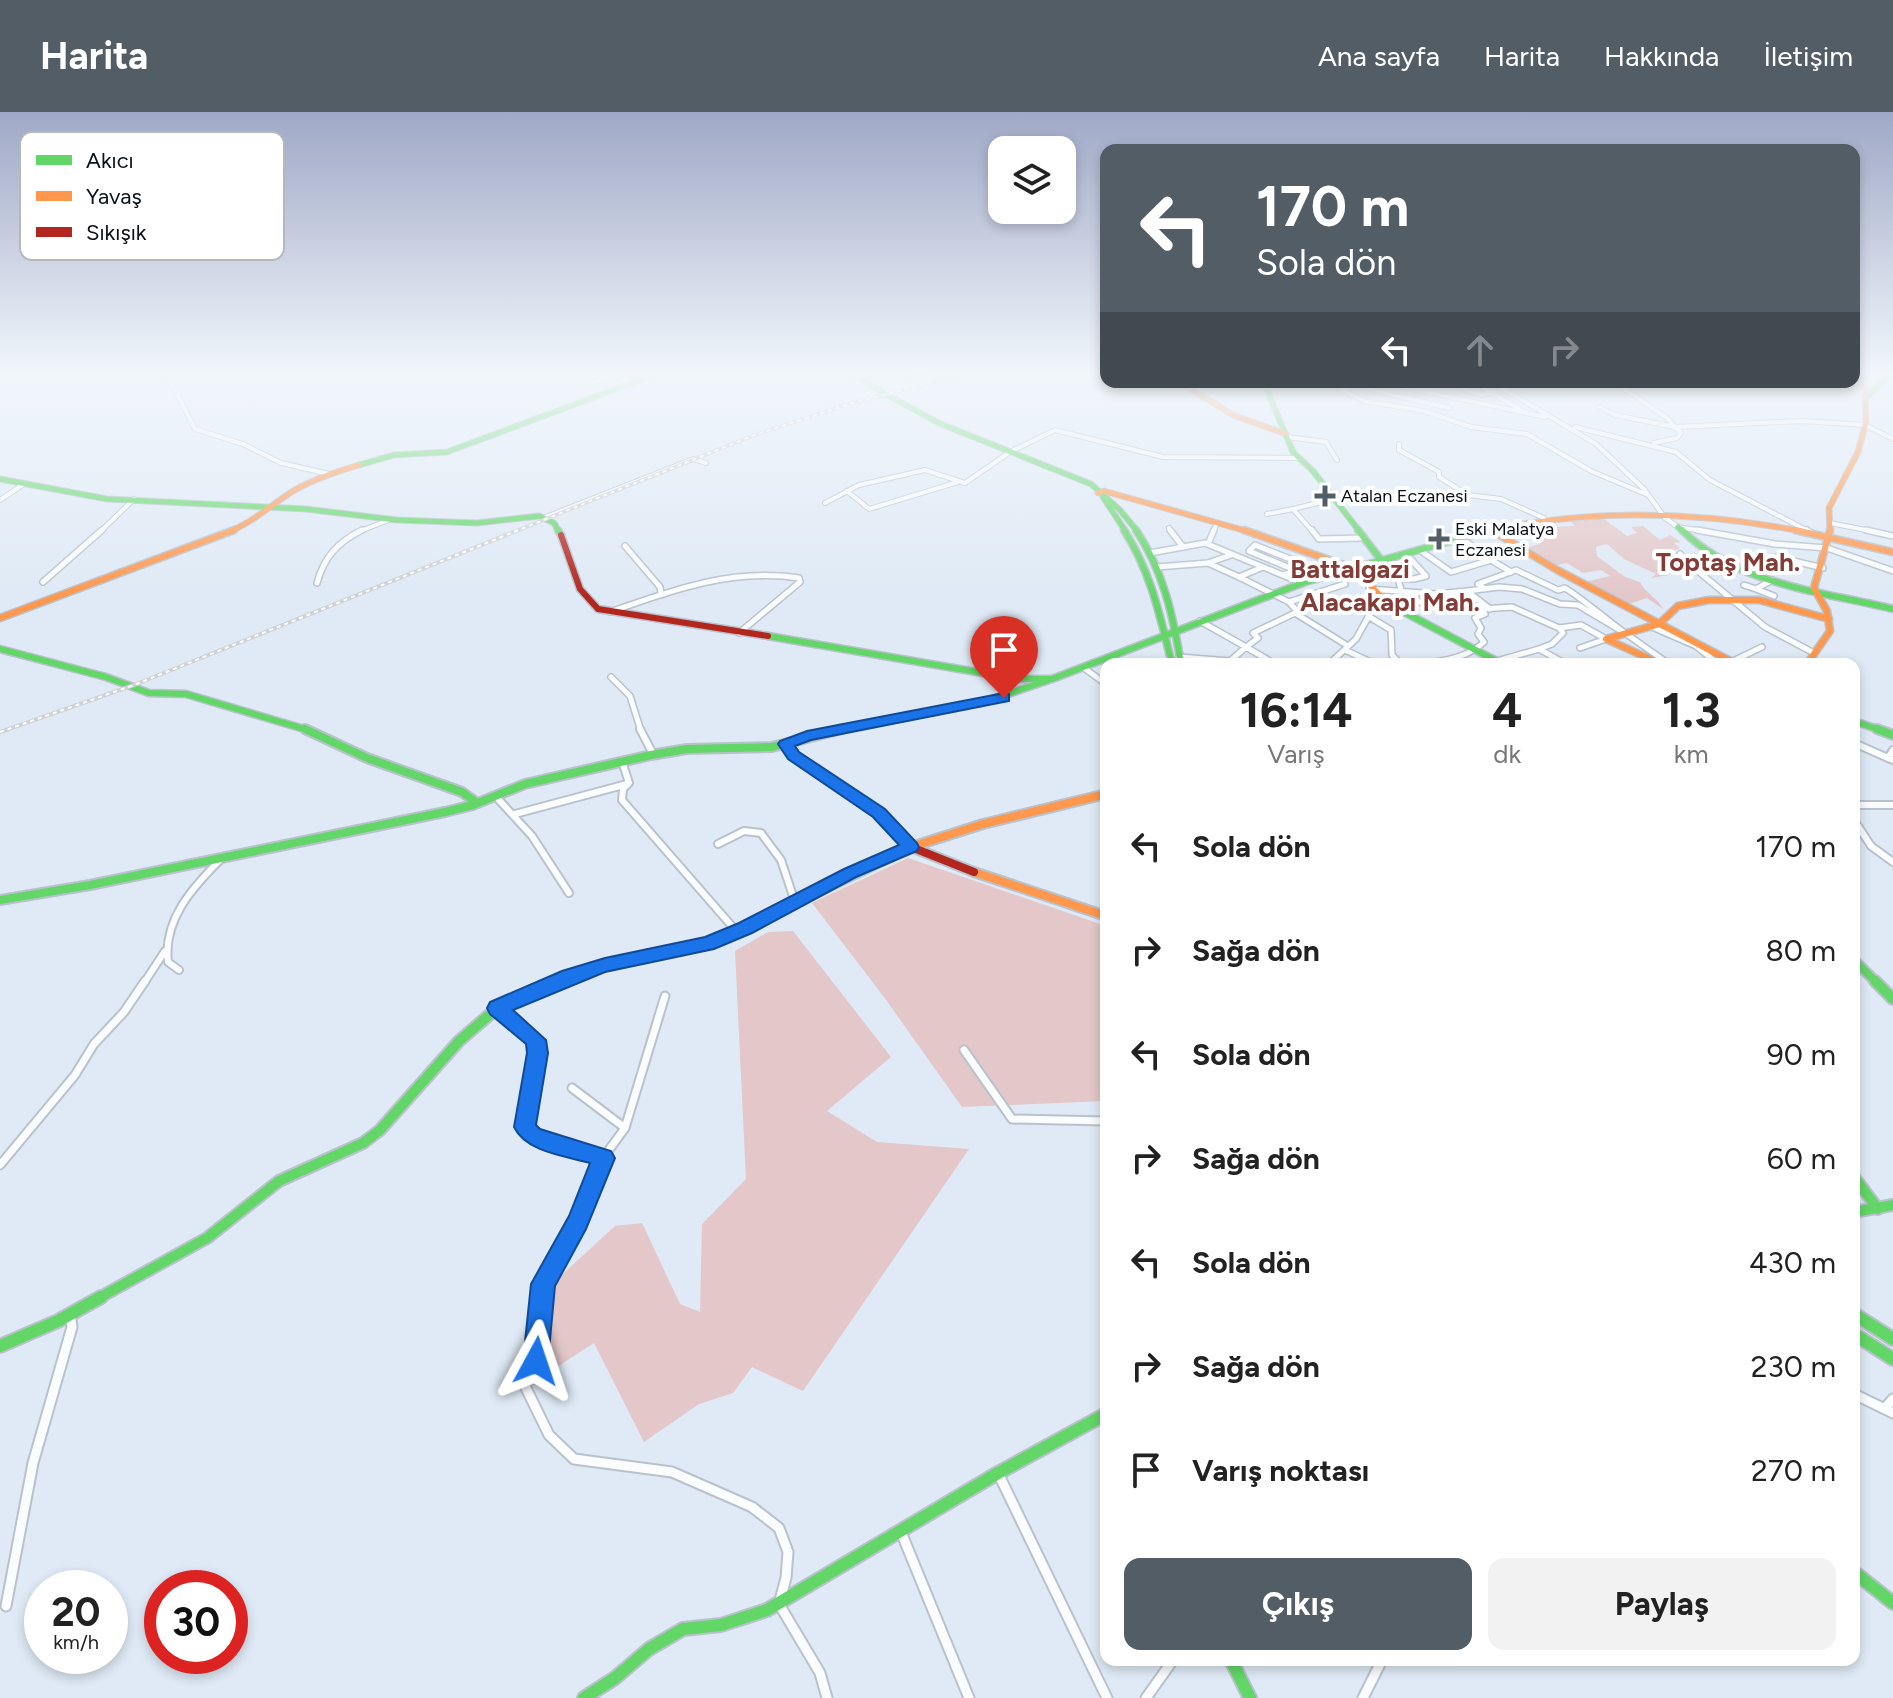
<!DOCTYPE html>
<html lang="tr">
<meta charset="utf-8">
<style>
:root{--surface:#fff;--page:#f2f2f2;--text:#222;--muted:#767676;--accent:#535d66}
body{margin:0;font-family:Figtree,sans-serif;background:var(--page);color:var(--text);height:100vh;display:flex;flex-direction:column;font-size:30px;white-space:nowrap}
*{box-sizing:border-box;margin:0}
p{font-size:26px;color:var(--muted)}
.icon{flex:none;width:44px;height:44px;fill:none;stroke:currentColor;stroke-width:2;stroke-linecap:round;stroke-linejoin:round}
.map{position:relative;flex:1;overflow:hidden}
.side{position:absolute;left:1100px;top:546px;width:760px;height:1008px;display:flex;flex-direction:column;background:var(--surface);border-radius:16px;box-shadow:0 4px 12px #0003}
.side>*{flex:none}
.banner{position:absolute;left:1100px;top:32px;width:760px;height:244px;border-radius:16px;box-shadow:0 4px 12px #0003;background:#535d66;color:#fff;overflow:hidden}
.controls{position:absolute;left:988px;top:24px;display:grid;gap:16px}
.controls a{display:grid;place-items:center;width:88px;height:88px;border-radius:16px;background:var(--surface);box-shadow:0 4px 12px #0003;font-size:40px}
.speed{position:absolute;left:24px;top:1458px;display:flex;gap:16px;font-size:40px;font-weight:700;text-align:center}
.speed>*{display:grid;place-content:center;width:104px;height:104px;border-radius:50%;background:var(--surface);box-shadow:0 4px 12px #0003;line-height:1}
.speed small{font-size:20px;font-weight:400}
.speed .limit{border:12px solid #d22;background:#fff;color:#111}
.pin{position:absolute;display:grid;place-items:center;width:68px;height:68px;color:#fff;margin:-82px -34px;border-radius:50% 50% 50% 0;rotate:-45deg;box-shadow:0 0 8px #0007}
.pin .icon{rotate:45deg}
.me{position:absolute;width:88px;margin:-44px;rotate:5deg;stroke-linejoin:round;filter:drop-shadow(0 0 6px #0008)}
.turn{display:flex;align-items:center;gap:28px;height:168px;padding:0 24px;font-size:36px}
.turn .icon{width:104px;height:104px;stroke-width:2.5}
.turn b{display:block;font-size:56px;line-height:68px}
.lanes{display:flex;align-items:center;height:76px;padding:0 24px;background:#0003;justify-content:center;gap:40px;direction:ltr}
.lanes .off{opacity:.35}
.eta{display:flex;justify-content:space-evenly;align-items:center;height:136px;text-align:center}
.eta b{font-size:48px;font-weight:700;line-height:56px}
.button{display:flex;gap:16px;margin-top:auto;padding:16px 24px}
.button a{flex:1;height:92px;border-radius:16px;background:var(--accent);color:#fff;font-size:32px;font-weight:700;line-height:92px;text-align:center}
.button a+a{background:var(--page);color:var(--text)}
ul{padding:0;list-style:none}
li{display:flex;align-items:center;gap:24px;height:104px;padding:0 24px}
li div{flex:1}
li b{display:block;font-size:30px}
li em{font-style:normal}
header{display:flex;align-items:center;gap:48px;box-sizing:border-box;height:112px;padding:0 40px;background:var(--accent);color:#fff}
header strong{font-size:38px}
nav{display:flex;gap:44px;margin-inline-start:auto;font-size:28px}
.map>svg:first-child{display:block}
.green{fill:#e3c7c9}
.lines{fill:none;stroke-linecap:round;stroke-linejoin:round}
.secondary-tunnel{stroke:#bfc9d5;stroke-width:5;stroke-dasharray:5 2;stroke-linecap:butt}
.street-far4-casing{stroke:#b9c2cc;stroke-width:6}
.street-far3-casing{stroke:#b9c2cc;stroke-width:8}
.street-far2-casing{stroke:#b9c2cc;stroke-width:10}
.street-far1-casing{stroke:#b9c2cc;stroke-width:11}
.street-casing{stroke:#b9c2cc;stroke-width:13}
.fast-far4-casing{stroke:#b9c2cc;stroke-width:7}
.fast-far3-casing{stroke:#b9c2cc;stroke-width:9}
.fast-far2-casing{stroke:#b9c2cc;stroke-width:12}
.fast-far1-casing{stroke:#b9c2cc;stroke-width:14}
.fast-casing{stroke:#b9c2cc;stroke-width:16}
.slow-far2-casing{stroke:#b9c2cc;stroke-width:7}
.slow-far1-casing{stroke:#b9c2cc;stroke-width:9}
.slow-casing{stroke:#b9c2cc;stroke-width:12}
.jam-far2-casing{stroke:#b9c2cc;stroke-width:7}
.jam-far1-casing{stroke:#b9c2cc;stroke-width:9}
.jam-casing{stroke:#b9c2cc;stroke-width:12}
.street-far4{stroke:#fafcfe;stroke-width:4}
.street-far3{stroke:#fafcfe;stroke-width:5}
.street-far2{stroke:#fafcfe;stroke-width:6}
.street-far1{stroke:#fafcfe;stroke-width:7}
.street{stroke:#fafcfe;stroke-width:9}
.fast-far4{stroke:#63d668;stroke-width:5}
.fast-far3{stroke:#63d668;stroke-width:6}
.fast-far2{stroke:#63d668;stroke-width:8}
.fast-far1{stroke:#63d668;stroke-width:10}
.fast{stroke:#63d668;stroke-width:12}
.slow-far2{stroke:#ff974d;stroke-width:5}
.slow-far1{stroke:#ff974d;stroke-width:6}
.slow{stroke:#ff974d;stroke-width:8}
.jam-far2{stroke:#b3261e;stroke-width:5}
.jam-far1{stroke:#b3261e;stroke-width:6}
.jam{stroke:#b3261e;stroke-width:8}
.rail-casing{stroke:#ced1d5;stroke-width:4}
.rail{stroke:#fff;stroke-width:2;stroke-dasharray:4;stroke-linecap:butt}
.route{fill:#1a73e8;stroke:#114b97;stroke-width:2}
.poi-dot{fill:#535d66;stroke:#fff;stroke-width:3}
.labels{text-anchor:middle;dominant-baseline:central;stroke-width:8;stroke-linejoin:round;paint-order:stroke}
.far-poi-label{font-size:18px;fill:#081119;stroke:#fff;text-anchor:start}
.far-district-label{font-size:26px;font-weight:bold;fill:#843c37;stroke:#fff}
.key{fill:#fff;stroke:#b5b8ba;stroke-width:2}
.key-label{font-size:22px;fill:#081119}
</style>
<header>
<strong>Harita</strong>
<nav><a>Ana sayfa</a><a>Harita</a><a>Hakkında</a><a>İletişim</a></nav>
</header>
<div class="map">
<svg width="1893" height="1586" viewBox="0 0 1893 1586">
<rect width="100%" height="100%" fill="#dfeaf6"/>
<path class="green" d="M1568,407h36l23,17 10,-3 -6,-6 12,-1 17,14 10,-5 11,7 -7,1 6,5 -7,3 9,13 -15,-7 -8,3 7,6 -4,5 7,4 -18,3 5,-4 -32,-15 -17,-15 -11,3 1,9 28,21 15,5c5,11 16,14 23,27l-16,-11 -18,6 -44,-22 25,-6 -9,-6 -18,3 -16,-10 -10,2 -28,-18 11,-3 -7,-5 23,-6 -2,-6 21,-1z
M908,746l198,68v175l-144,6 -78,-110 -72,-94z
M793,819l98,126 -64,54 50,31 92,7 -166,242 -51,-24 -19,26 -34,11 -55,38 -50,-99 -51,33 10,-93 62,-57 27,-3 38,81 20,8 2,-88 44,-45 -11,-228 33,-19z"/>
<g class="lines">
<path class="secondary-tunnel" d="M877,282l4,3"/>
<defs>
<path id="street-far4" d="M167,262l28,55 48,15 38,19 48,11
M1327,270l37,19 60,10 47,16 56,7 64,37 57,24
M1380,270l165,35
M1445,270l35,13 26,-5
M1473,270l50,29
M1492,270l104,62 48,45 21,29 13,9 31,5
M1832,270l33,11
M589,271l34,-9
M1368,277l81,19
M1599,295l16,8 60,12 -8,-9 -53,-36
M1575,315l101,25 34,28 100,52
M1287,325l39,5 11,18
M1654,331l23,-5 4,-5 -6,-6 127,-6 63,4 28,14
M1399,332v6l40,22v5l29,18 33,4 43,19
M1012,339l43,-21 108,27 136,1
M847,379l22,18 89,-27
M0,388l24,-16
M825,391l34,-18 66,-15 40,13 42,-29
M1267,402l26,-5
M546,405l147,-58 13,4
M1830,411l46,9
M1169,416l2,4
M100,420l34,-33
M358,420l33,-13
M1213,420l4,-9
M1313,420l-20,-23 41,-10"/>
<path id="street-far3" d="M1170,418l13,17
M1312,418l7,9 43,-1
M1697,418l78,14 52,4 66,23
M1807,418l3,2
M1866,418l27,6
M1208,432l6,-14
M625,434l35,41 1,7
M1421,439l30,21 40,-12 -30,-22
M1150,441l55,-10 97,40
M1680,442l12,12
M1777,445l46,11
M1491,448l20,12
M1208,451l31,14
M1695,453l-3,1 73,61 49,26
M1695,453l33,-1
M1157,455l51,-4 23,-8
M1263,455l-24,10 50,25 9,10 -3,1
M1283,463l14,-4 -48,-20 6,-6 58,23 17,-7
M1360,464l54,3 12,-3 -19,-21
M43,470l59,-52
M317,471c7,-26 21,-41 45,-53
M1744,473l12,4 16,-9
M1484,476l-6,-4 38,-14 42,20 7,-2c22,14 39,30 60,45l-47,-28 -18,-1 -38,-15 -23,-2 -32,4 23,18
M1369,477l67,5 31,-3
M1756,477l18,7
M1403,486l34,8 44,3 31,-2 47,21 4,5 -11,11 -13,5
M1289,490l56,-18
M610,500c62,-22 122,-44 189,-34l1,4 -61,51
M1368,504l23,14 1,25 9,9
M1200,509l46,26 12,-9 -5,-5 42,-20 53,33
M1650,514l46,20 22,18
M1559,516l22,-3 25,14 -26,9
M1625,521l44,31
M1345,538l30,14
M1179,545l51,4 16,-14 29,17
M1497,549l42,-12 27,15
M1731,550l31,-15
M1329,552l27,-25 15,-27 32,-14 -5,-20
M1424,552c22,-4 43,-6 60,-22l-6,-8 3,-6 -6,-10 10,-4 -4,-5
M1084,556l22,16
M611,565l19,19 11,35"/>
<path id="street-far2" d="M640,617l13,25
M1854,631l34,15
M1893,638l-5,8 5,2
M622,649l7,22 -6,6 -1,11 115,132
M499,688l33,36 37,57
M1854,693h39
M515,702l112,-30
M1854,708l17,26 22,16
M718,732l26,-13 17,2 20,27 14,42
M179,858l-11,-8c-5,-42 24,-74 52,-102
M144,871l21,-32"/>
<path id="street-far1" d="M497,896l38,32 2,13 -12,74 8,9 70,22 -25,63 -35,63 -1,15
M964,938l48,69 94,2
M572,976l53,40
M603,1046l22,-30 40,-132
M0,1053l75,-90 19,-31 30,-32 21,-31"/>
<path id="street" d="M542,1185l-6,64 -11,25 24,49 25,24 98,13 80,35 27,21 9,24 -2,26 -7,26 41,69 7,25
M1854,1282l39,19
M1885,1296l8,-9
M998,1361l109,225
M901,1420l68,166
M6,1494l27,-143 39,-136 -2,-13
M1146,1586l27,-38
M1363,1586l19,-38"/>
<path id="fast-far4" d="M623,262l17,5
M853,262l30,18
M1270,270l-3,8 26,62 20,19 47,61
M887,283l54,29 150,60 29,26 18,22
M1865,285l28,-23
M359,353l35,-10 53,-3 209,-78
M0,367l107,20 199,10 91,11 80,3 62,-7 15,7 5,9
M1103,385l23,35
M1678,415l6,5
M1481,420l5,-1"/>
<path id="fast-far3" d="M558,418l3,5
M1124,418c27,42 36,86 48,134
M1136,418c28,42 37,86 45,134
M1358,418l23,30
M1682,418c55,55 138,61 211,79
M1387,491l115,61
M768,524l250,43h34l253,-97 181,-51
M0,537l106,28 43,16 37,1 125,37
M1854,609l29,10
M831,619l150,-28 68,-23"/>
<path id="fast-far2" d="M305,617l62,29 95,34 15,11
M1877,617l16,6
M0,788l90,-15 355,-73 28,-7 52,-21 126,-29 36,-6 85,-2 70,-18
M1854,848l23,23
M559,871l46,-18 41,-8"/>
<path id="fast-far1" d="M1875,869l18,18
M1854,1065l24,32
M1854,1100l39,-7
M97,1187l110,-61 72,-57 84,-38 17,-13 79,-89 43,-37 62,-23"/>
<path id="fast" d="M1854,1202l39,25
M1854,1222l39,25
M0,1234l58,-25 43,-24
M1854,1460l39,31
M1231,1548l19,38
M584,1586l31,-20 34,-29 34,-20 38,-4 46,-15 231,-137 108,-59"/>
<path id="slow-far2" d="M1179,270l54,33 53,19
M1098,381l6,-2 146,41
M1490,418l4,2
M1486,419c106,-23 213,-20 319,1
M228,420c24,-9 43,-27 65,-41 21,-12 43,-19 66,-26
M1830,420l-1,-24 29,-56 8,-30 -1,-32 -10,-16"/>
<path id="slow-far1" d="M1244,418l111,39 32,34
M1491,418l68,41 177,93
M1795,418l98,22
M0,506l234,-88
M1661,552l-55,-25 53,-15 19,-18 31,-6h50l70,19
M1807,552l23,-33 -3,-20 -13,-23 16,-58"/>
<path id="slow" d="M974,760l132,44
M646,845l65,-14 200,-96 72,-23 123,-30"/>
<path id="jam-far2" d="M913,262h12"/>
<path id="jam-far1" d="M561,423l19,54 18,20 170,27"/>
<path id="jam" d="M785,632l9,12 85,57 32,34 63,25"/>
</defs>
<use href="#street-far4" class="street-far4-casing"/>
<use href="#street-far3" class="street-far3-casing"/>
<use href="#street-far2" class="street-far2-casing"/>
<use href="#street-far1" class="street-far1-casing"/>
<use href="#street" class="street-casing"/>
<use href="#fast-far4" class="fast-far4-casing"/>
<use href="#fast-far3" class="fast-far3-casing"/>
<use href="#fast-far2" class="fast-far2-casing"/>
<use href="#fast-far1" class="fast-far1-casing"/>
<use href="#fast" class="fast-casing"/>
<use href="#slow-far2" class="slow-far2-casing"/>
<use href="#slow-far1" class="slow-far1-casing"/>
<use href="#slow" class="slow-casing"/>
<use href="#jam-far2" class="jam-far2-casing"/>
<use href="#jam-far1" class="jam-far1-casing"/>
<use href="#jam" class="jam-casing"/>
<use href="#street-far4" class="street-far4"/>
<use href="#street-far3" class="street-far3"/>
<use href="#street-far2" class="street-far2"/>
<use href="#street-far1" class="street-far1"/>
<use href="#street" class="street"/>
<use href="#fast-far4" class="fast-far4"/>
<use href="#fast-far3" class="fast-far3"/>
<use href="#fast-far2" class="fast-far2"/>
<use href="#fast-far1" class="fast-far1"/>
<use href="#fast" class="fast"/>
<use href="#slow-far2" class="slow-far2"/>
<use href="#slow-far1" class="slow-far1"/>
<use href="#slow" class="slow"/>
<use href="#jam-far2" class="jam-far2"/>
<use href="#jam-far1" class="jam-far1"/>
<use href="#jam" class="jam"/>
<defs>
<path id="rail" d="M0,620l134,-47 618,-249 100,-33 114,-29"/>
</defs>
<use href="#rail" class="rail-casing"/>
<use href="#rail" class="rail"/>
</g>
<linearGradient id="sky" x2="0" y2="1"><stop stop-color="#9fa8c6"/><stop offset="0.54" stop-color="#f1f6fb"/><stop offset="1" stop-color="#f1f6fb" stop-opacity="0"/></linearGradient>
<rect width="1893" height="484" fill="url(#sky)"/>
<path class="route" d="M1004,581l5,1v7l-198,39 -16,6 4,6 86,57 32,34 2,4 -2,4 -61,26 -104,56 -38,16 -109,23 -92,38 33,30 2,13 -12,72 4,4 71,22 4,7 -29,71 -31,57 -7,75 -3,9 -9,4 -9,-4 -4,-9 8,-77 38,-68 21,-53c-25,-7 -64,-11 -76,-36l13,-74 -1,-9 -36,-30 -3,-6 3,-6 72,-31 43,-13 100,-21 34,-14 105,-54 55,-24 -26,-28 -85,-58 -10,-15 2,-3 27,-10z"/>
<g class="poi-dot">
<path d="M1321 372h8v8h8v8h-8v8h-8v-8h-8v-8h8z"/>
<path d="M1435 415h8v8h8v8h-8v8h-8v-8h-8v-8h8z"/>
</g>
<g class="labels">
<g class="far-poi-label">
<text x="1341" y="384">Atalan Eczanesi</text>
<text x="1455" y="417">Eski Malatya<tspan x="1455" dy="21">Eczanesi</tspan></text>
</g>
<g class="far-district-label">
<text x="1728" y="450">Toptaş Mah.</text>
<text x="1350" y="457">Battalgazi</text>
<text x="1390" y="490">Alacakapı Mah.</text>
</g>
</g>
<rect x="20" y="20" width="264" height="128" rx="12" class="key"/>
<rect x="36" y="43" width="36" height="10" fill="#63d668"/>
<rect x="36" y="79" width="36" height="10" fill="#ff974d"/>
<rect x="36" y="115" width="36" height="10" fill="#b3261e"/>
<g class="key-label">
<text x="86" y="56">Akıcı</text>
<text x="86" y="92">Yavaş</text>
<text x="86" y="128">Sıkışık</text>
</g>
</svg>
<div class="controls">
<a><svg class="icon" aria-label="layers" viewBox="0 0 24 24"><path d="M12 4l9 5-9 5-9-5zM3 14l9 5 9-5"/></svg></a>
</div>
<div class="speed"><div>20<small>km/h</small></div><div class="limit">30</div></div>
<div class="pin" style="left:1004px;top:586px;background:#d93025"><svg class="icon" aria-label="arrive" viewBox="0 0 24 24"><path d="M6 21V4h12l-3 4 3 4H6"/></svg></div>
<svg class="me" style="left:536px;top:1249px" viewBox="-20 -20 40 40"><path d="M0-17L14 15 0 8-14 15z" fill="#1a73e8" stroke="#fff" stroke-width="4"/></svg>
<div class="banner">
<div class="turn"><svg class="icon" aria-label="left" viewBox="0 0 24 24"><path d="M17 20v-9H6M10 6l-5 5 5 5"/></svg><div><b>170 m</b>Sola dön</div></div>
<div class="lanes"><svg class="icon" aria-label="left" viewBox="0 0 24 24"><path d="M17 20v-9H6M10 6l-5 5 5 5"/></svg><svg class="icon off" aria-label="ahead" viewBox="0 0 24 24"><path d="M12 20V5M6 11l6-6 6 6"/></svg><svg class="icon off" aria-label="right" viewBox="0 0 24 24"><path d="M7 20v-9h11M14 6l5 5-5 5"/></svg></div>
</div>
<section class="side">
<div class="eta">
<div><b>16:14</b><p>Varış</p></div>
<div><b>4</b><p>dk</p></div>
<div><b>1.3</b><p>km</p></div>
</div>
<ul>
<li><svg class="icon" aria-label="left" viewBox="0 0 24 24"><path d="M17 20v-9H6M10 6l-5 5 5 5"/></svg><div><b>Sola dön</b></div><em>170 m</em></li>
<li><svg class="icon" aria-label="right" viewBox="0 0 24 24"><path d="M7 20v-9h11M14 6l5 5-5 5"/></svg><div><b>Sağa dön</b></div><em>80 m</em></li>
<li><svg class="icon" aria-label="left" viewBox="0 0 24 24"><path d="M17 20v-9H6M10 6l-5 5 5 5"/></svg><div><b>Sola dön</b></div><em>90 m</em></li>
<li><svg class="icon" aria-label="right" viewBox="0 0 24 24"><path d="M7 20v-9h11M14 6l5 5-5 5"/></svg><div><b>Sağa dön</b></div><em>60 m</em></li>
<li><svg class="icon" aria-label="left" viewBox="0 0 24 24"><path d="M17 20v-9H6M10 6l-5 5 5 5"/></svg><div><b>Sola dön</b></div><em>430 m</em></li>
<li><svg class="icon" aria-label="right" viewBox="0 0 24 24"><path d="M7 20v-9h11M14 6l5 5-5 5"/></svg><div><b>Sağa dön</b></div><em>230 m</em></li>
<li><svg class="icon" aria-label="arrive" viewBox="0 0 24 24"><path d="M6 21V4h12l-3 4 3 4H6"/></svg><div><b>Varış noktası</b></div><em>270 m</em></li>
</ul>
<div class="button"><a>Çıkış</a><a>Paylaş</a></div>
</section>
</div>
